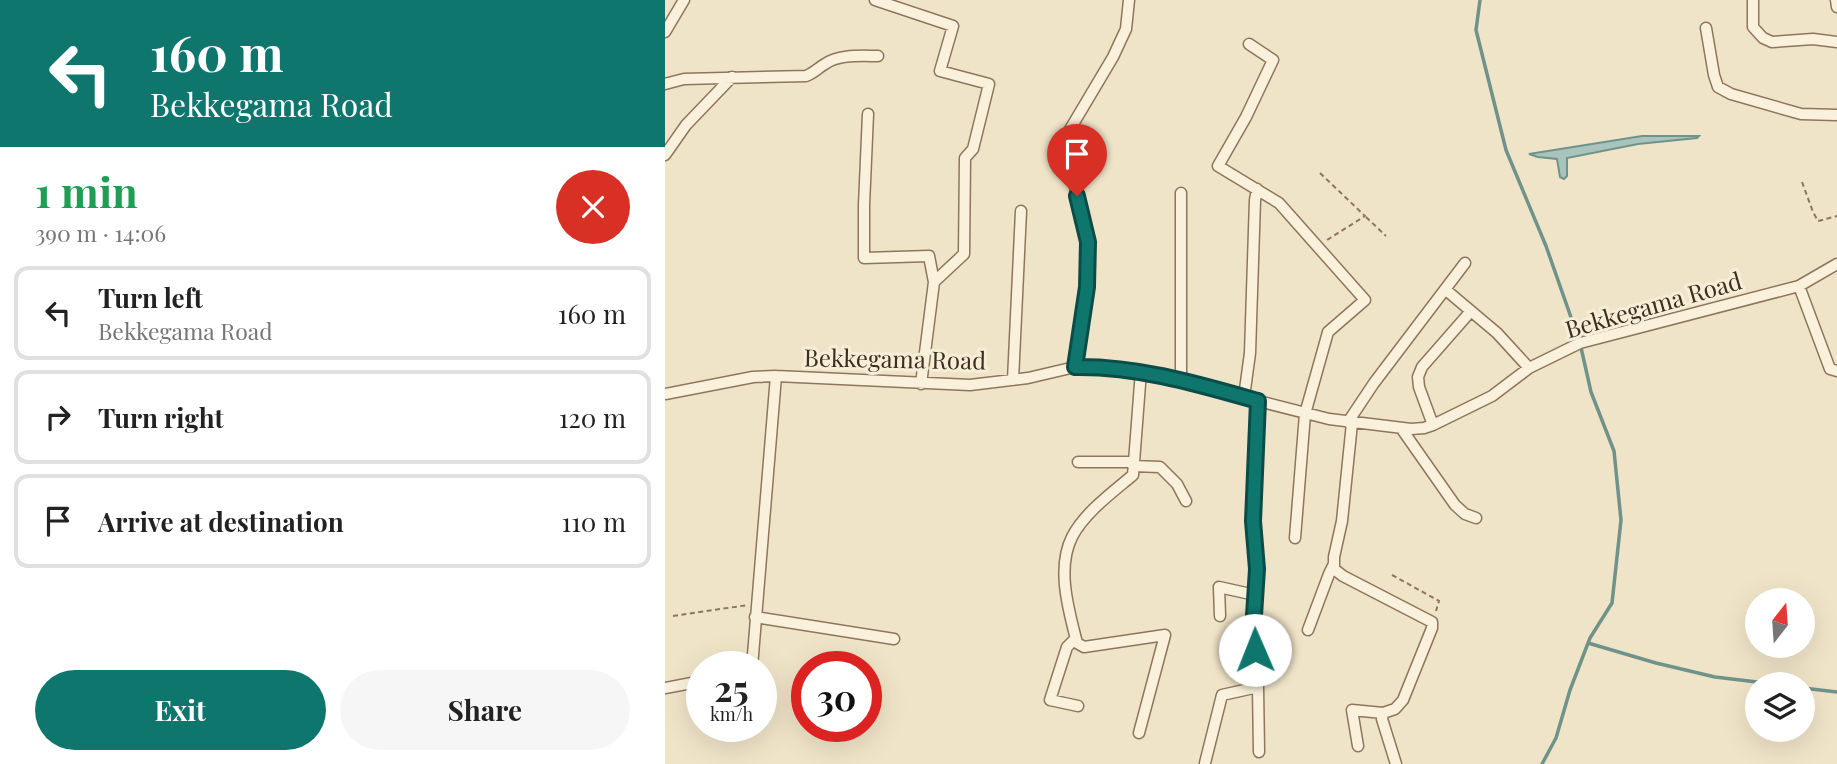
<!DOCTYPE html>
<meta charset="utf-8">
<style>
:root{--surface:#fff;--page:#f6f6f6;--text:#222;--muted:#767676;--line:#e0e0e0;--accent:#0f766e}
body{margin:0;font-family:"Playfair Display",serif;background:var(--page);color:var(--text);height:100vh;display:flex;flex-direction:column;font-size:26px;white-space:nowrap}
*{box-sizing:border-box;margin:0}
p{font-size:23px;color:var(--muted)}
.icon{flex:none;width:38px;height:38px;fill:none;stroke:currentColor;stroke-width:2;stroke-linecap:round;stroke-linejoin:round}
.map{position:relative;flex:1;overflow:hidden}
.details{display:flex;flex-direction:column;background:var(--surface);width:665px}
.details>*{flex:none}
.hud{background:#0f766e;color:#fff;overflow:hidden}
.needle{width:46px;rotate:17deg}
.fabs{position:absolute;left:1080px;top:588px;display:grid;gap:14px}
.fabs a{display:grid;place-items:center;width:70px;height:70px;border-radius:50%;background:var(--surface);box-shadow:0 7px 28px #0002;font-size:35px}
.speed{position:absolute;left:21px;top:651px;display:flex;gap:14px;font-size:35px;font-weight:700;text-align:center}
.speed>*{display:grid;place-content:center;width:91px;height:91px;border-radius:50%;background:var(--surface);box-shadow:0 7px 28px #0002;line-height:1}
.speed small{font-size:18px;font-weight:400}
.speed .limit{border:10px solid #d22;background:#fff;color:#111}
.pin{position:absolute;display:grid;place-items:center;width:60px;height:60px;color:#fff;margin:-72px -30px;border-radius:50% 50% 50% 0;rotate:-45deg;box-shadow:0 0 7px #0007}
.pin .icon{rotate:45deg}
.me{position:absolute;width:77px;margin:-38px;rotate:359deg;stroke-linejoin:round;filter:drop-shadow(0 0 5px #0008)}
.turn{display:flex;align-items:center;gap:24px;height:147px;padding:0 35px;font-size:32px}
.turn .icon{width:91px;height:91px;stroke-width:2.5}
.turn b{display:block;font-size:49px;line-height:60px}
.round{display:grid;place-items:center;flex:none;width:74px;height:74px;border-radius:37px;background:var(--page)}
.head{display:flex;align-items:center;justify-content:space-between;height:119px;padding:0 35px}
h1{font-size:42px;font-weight:700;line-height:52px;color:#1e9e55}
.button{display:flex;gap:14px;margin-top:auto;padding:14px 35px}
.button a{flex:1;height:80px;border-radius:42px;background:var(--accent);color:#fff;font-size:28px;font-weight:700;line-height:80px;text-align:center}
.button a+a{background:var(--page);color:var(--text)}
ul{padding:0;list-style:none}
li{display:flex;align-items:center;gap:21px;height:94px;margin:0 14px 10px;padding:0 21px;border:4px solid var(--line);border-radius:14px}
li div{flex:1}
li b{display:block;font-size:26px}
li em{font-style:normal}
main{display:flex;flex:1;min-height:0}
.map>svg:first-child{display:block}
.water{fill:#a9c4bc;stroke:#6f938a;stroke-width:2}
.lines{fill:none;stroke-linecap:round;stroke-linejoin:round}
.stream{stroke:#6f938a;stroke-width:3.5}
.street-casing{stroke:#8d765c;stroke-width:13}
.path{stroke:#8d765c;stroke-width:2;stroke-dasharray:5 3.5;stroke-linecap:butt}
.street{stroke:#faf1dc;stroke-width:10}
.route-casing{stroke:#0a4d48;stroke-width:18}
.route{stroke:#0f766e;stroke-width:12}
.labels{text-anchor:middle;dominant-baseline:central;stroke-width:6;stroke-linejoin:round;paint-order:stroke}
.street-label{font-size:24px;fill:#3d2e20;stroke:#f7eed8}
</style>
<main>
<section class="details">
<div class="hud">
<div class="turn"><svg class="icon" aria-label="left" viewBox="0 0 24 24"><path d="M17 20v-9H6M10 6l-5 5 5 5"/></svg><div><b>160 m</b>Bekkegama Road</div></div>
</div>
<div class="head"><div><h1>1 min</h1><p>390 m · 14:06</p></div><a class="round" style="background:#d93025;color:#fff"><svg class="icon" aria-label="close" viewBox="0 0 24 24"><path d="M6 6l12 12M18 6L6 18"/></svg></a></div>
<ul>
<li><svg class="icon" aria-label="left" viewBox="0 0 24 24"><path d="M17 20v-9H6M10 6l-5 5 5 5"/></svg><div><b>Turn left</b><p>Bekkegama Road</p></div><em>160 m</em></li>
<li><svg class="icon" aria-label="right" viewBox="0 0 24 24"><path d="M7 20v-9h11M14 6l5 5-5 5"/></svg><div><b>Turn right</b></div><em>120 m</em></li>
<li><svg class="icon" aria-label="arrive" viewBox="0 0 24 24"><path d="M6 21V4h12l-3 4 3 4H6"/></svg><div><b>Arrive at destination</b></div><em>110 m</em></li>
</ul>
<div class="button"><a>Exit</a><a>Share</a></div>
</section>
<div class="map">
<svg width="1172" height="764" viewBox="0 0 1172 764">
<rect width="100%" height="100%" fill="#f0e4c8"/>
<path class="water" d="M977,136h57l-2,2 -59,6 -71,14v18l-3,3 -4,-2 -3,-18 -19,-2 -9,-3z"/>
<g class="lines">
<path class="stream" d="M815,0l-4,30 30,120 40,96 34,97 11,49 23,59 7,69 -9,83 -22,35 -20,52 -14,48 -14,26
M923,643l68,20 59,14 59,7
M1138,688l34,4"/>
<defs>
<path id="street" d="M210,0l78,26 -13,45 49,13 -16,65 -8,9 -1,96 -30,28 -13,102
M1088,0v27l10,11 9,4 41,-3 24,3
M1171,0l1,7
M1041,28l8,47 4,12 13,7 70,20 36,1
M0,32l19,-32
M584,44l24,16 -27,57 -28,49 61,37 86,97 -37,32 -23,82 -10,124
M0,84l19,-5 122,-3c8,-3 12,-8 19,-12 14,-10 36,-8 53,-8
M203,114l-4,91v53l65,-2 5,26
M0,155l21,-30 46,-48
M1134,286l31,83 7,2
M781,290l51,43 32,35
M410,367l12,-80 1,-45 -21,-88 2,-23 44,-74 13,-28 3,-29
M348,380l8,-169
M516,381v-188
M0,394l88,-17 23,-1 194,9 58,-7 47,-11h30l36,4 188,48 82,10 13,-1 9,-3 59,-29 37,-28 51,-25 219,-57 38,-22
M579,397l6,-44 5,-153 2,-11
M683,422l26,-39 91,-120
M687,423l-10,98 -8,36v12l9,7 89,46v6l-29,72 -8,9 -12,4 -1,6 14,45
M768,425l-14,-38 -1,-10 4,-10 49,-56
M736,428l54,77 10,9 11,4
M413,462h56
M468,466l27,1 17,17 9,17
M555,616l-1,-29 36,8
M90,617l139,22
M643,630l21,-56 5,-10
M410,639l-8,8 -17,53 28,6
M87,667l24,-291
M593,687l1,65
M0,688l37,-7
M474,733l26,-98 -81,12 -7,-4c-8,-32 -21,-74 -5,-106 12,-24 41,-45 61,-62l8,-104
M693,746l-6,-36 31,3
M540,763l17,-68 36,-8 -5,-56 4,-62 -4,-48 5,-120"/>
</defs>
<use href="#street" class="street-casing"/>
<path class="path" d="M655,173l45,43 -38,24
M1137,182l11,30 5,9 19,-5
M701,217l20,19
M727,575l47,26 -3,10
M8,616l75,-11"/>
<use href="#street" class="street"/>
</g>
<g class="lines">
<defs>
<path id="route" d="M412,196l11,46 -1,45 -12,80c63,-1 123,17 183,34l-5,120 4,48 -4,62 2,19"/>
</defs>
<use href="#route" class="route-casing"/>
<use href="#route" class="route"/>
</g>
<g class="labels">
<g class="street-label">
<text transform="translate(988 304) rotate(-16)">Bekkegama Road</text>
<text transform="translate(230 358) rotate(1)">Bekkegama Road</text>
</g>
</g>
</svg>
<div class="fabs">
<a><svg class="needle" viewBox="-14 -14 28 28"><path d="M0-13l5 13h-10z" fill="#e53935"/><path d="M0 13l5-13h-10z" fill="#767676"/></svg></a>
<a><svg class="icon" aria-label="layers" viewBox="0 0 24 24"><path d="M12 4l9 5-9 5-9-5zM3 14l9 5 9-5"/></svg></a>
</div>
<div class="speed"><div>25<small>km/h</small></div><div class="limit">30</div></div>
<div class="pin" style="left:412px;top:196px;background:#d93025"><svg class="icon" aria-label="arrive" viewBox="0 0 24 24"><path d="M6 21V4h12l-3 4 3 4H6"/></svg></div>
<svg class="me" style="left:590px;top:650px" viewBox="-20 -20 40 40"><circle r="19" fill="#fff"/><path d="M0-13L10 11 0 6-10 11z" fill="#0f766e"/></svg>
</div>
</main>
